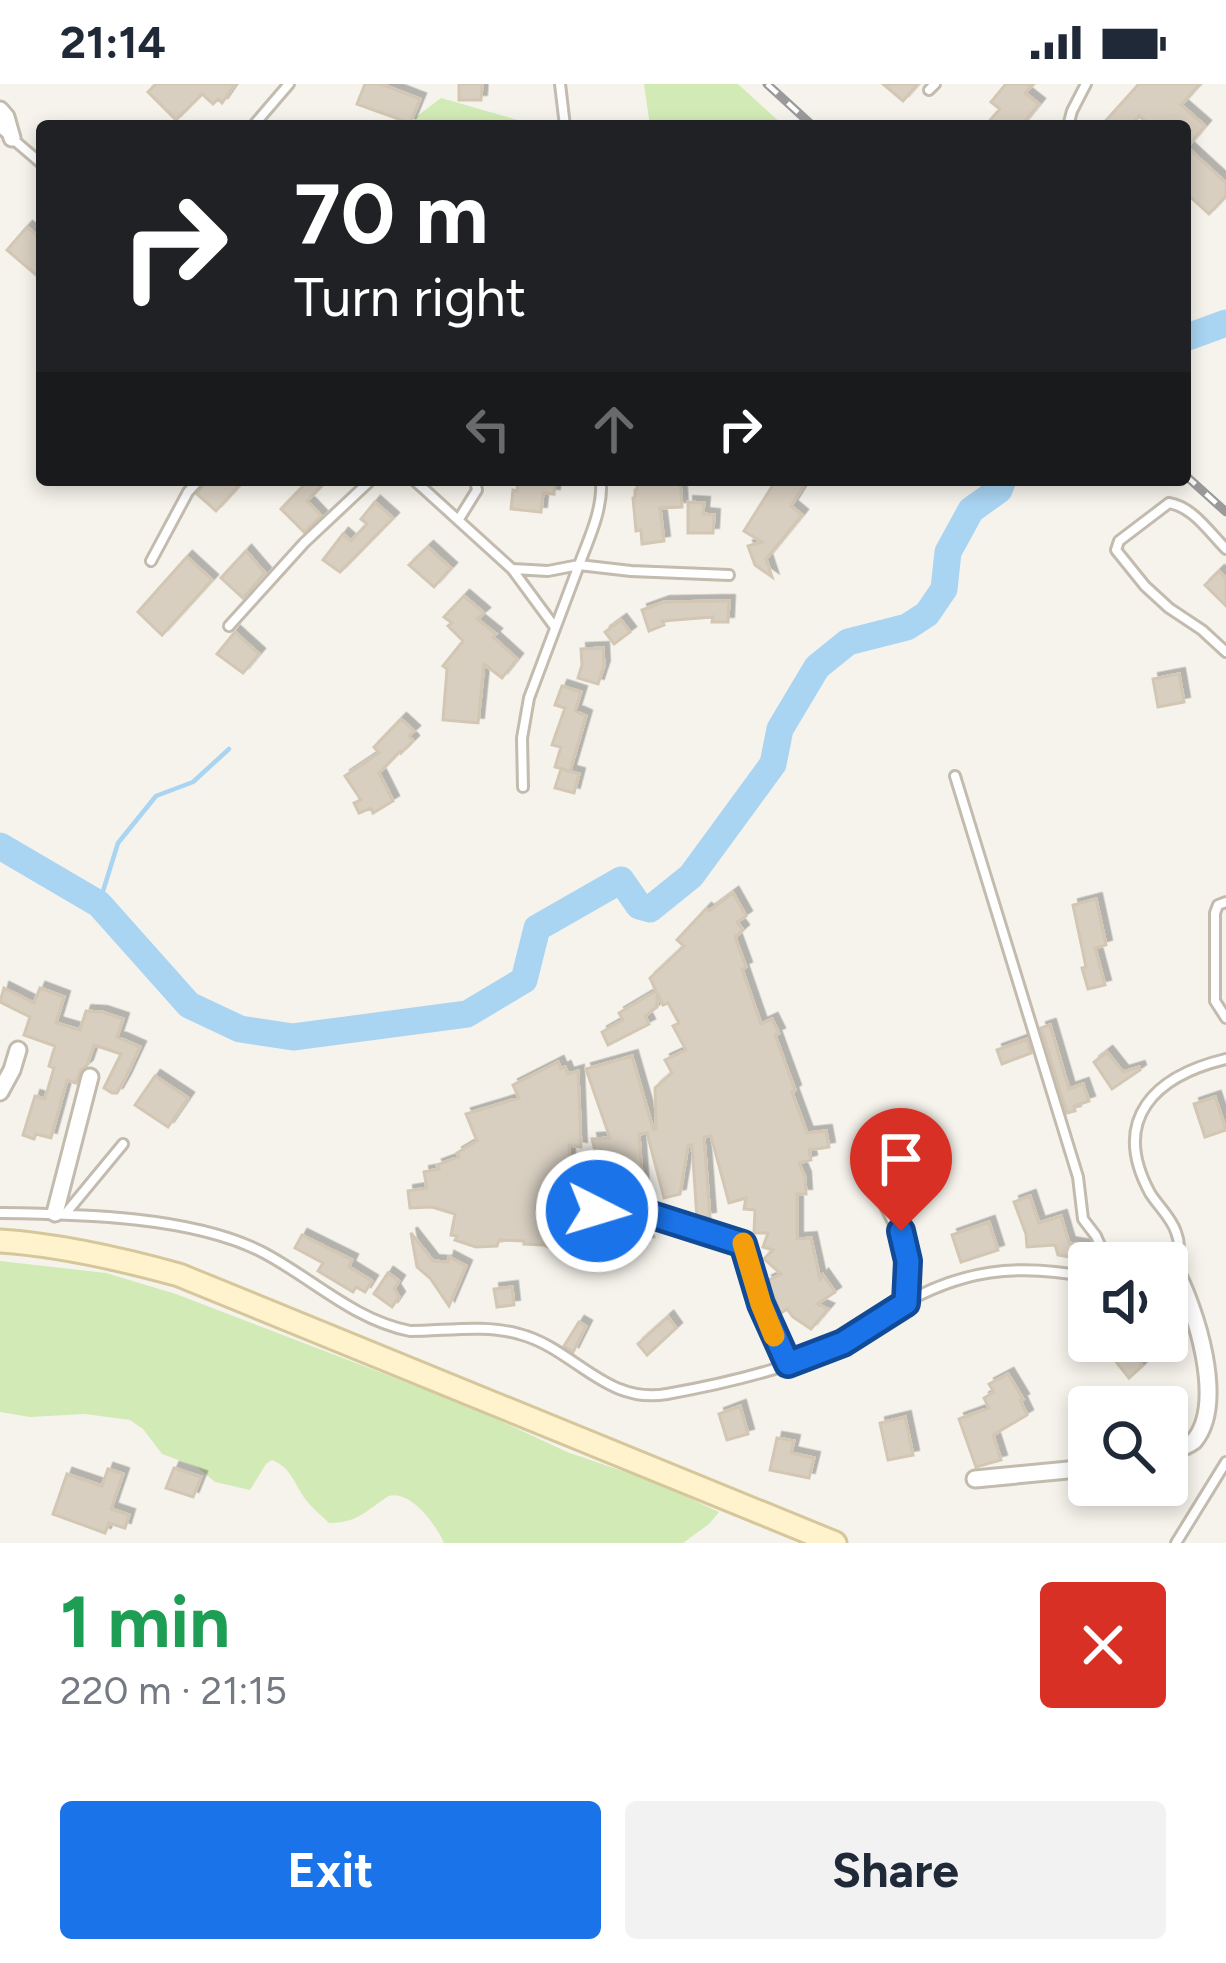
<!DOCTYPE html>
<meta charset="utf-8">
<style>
:root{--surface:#fff;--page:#f2f2f3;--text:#1f2937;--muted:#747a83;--accent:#1a73e8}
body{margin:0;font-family:Figtree,sans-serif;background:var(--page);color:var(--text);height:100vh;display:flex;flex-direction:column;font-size:45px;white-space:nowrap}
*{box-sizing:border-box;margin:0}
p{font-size:39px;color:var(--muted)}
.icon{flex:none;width:66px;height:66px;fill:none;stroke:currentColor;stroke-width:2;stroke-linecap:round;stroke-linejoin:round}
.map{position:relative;height:1459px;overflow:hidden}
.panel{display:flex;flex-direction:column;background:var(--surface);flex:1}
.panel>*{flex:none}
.hud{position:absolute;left:36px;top:36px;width:1155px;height:366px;border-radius:12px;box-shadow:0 6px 18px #0003;background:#202124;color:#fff;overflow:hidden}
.controls{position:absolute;left:1068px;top:1158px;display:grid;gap:24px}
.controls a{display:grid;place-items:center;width:120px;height:120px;border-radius:12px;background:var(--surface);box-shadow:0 6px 18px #0003;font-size:60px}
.pin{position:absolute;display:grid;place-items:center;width:102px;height:102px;color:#fff;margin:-123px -51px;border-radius:50% 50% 50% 0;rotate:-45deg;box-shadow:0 0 12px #0007}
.pin .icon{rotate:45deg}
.me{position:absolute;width:132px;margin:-66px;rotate:95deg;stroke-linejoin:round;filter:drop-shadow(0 0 9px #0008)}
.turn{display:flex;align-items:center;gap:42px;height:252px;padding:0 60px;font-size:54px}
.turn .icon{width:156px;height:156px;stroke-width:2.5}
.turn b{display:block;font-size:84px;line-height:102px}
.lanes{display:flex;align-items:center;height:114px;padding:0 60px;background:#0003;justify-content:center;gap:60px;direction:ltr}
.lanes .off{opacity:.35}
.round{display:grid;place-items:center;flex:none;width:126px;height:126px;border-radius:12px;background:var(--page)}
.headline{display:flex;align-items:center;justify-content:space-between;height:204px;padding:0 60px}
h1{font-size:72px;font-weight:700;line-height:90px;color:#1e9e55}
.action{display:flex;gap:24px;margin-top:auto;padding:24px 60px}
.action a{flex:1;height:138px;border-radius:12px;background:var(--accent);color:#fff;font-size:48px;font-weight:700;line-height:138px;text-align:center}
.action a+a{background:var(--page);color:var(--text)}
.status{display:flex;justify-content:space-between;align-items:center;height:84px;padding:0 60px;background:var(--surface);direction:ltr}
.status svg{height:33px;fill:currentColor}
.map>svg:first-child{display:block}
.green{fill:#d2eab5}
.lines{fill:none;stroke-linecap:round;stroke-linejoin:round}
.stream{stroke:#a9d4f2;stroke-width:4.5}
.river{stroke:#a9d4f2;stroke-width:27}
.building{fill:#d8cfc1;stroke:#d3c7b4;stroke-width:3;filter:url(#shadow)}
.lane-casing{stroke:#c2bbae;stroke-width:14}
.street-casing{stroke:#c2bbae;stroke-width:21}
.secondary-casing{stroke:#d6c79b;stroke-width:27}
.lane{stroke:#fff;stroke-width:8}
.street{stroke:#fff;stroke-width:15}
.secondary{stroke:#fff3cd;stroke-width:21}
.rail-casing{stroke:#9a9a9a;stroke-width:9}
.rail{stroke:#fff;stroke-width:4.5;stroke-dasharray:14;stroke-linecap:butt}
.route-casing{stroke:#114b97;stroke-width:30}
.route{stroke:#1a73e8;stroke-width:21}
.slow{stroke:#f59e0b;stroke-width:21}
</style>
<div class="status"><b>21:14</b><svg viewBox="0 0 49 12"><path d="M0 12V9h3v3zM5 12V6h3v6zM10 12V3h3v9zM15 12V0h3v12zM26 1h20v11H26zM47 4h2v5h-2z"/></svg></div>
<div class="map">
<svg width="1226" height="1459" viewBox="0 0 1226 1459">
<defs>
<filter id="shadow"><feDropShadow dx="5.5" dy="-5.5" stdDeviation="0" flood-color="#0004"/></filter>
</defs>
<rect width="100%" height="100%" fill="#f6f3ec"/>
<path class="green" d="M644,0h94l46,42h-134z
M441,14l98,28h-135z
M0,1177l106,12 70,21 295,113 96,45 88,30 64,30 -10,12 -26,19h-239c-7,-17 -33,-53 -55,-47 -3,1 -13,9 -16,11 -15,11 -25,16 -44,16 -7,-7 -17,-15 -23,-23 -12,-16 -14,-32 -34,-40l-6,4 -16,26 -35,-8 -18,-15 -35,-13 -19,-25 -13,-9 -45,-6 -55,3 -30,-5z"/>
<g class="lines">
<path class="stream" d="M99,820l19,-61 38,-47 37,-14 36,-33"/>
<path class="river" d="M1185,254l41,-15
M0,762l99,58 90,101 51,24 53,8 174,-23 57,-34 13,-52 84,-48 18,26 11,3 41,-33 82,-112 7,-35 37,-62 31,-25 59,-15 20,-13 17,-25 4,-37 23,-42 28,-20 4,-10"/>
</g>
<path class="building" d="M156,0h79l-13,19 -4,-4 -5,5 -11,-10 -26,26 -28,-28z
M365,0h16l39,15 -10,24 -53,-19z
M459,0h23l-1,16h-22z
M883,0h35l-15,17z
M1006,0h27l-8,9 14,11 -18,22h-36l15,-17 -9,-7z
M1139,0h61l-19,21 24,21 -18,21 39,36v13l-17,18 -24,-22v-66h-34l-12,-10 -9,10h-29z
M27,143l15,13v40l-35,-30z
M207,396h37l-28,31 -19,-17z
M309,396h18l-20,21 14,15 -17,16 -23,-23z
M518,396h37l-1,14 -11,-1 -2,19 -30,-3 2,-19 4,1z
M659,396h21l2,27 -22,1 4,33 -22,3 -1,-14 -5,1 -3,-33 2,-1v-7l2,-1v-6z
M776,396h31l-16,26 11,9 -36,44 6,18 -17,-12 -7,-19 14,-4 -18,-11z
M375,418l18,16 -53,54 -17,-12 20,-26 8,7 16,-17 -6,-5z
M688,418l16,1 -1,11 11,1 -1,18h-25z
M428,463l23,21 -17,19 -25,-22z
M246,467l19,22 -22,25 -22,-20z
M187,473l25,23 -50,55 -24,-23z
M1219,487l7,7v28l-21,-21z
M464,512l20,17 -7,6 19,15 -3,3 24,22 -15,19 -18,-14 -6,59 -35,-3 4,-51 -4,-3 20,-25 -15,-15 4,-3 -8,-6z
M718,517h11l-1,21h-16l1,-5 -51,4 2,4 -15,6 -7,-21 22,-8z
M621,536l9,12 -16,12 -9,-12z
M235,548l24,22 -16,19 -26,-19z
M603,564l1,18 -6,18 -20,-6 4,-13 -1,-16z
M1179,590l5,28 -26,5 -5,-28z
M562,602l19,6 -6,19 11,5 -16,55 -15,-4 6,-20 -9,-2 13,-37 -10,-3z
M401,635l13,12 -5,5 4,5 -12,12 -1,-2 -21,22 14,28 -20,12 -2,-5 -12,5 -5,-10 7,-3 -16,-24 34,-23 -5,-6z
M561,685l18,5 -5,19 -19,-5z
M733,809l13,23 -9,6 6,8 -8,7 11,30 -4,2 19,55 11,-5 7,14 -4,2 20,55 -3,2 15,41 19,-2 3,16 -20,3 2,10 -12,3 6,14 1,17h-9v45l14,-1 9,41 3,-4 12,17 -18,12 11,5 -17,20 -18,-12 -6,-8 -6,4 -14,-32 14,-7 -17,-15 9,-9 -10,-3 5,-14h-14l1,-23 -11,-1 2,-11 -17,5 -18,-67 -7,1 6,80 -7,1h-6l-5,-73h-4l-8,49 -16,4 -17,-65 -8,1 5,68 -24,4 -5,-20h-11l-12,-47 18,-1 -24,-69 46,-13 21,73h3l-1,-41 17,-15 -7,-13 21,-10 -13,-24 6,-3 -11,-20 -5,2 -6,-12v14l-12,9 4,8 -41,21 -6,-13 21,-12 -4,-7 37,-22 -6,-13 34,-32 -7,-6 29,-31 3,2z
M1096,815l10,46 -11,3 10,37 -17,4 -6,-21 4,-1 -13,-62z
M4,904l30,15 6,-15 24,9 -8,26 24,7 6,-19 16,1 21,7 -6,18 23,10 -15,32 -8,14h-5l-8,-5 17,-34 -27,-9 -7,20 -6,5 -5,13 -9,-3 -16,58 -15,-4 -2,5 -11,-4 12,-39 10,3 9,-31 -5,-2 6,-20 -31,-11 6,-18 -30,-15z
M1050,941l19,64 14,-5 6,17 -15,5 1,5 -8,2 -26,-85z
M1027,955l4,14 -29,11 -5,-14z
M1107,968l16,20 16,-5 1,3 -28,19 -18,-27z
M558,978l3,7 4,-2 3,7 10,-3 3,76 -12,-2v46l6,-1 2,14 7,-1 2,19 3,-1 9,9 9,2 35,-6 6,16 -12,2 -1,-5 -39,18h-24l-28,-12 -20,-1v-3l-25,-1 -2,6 -21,1 -21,-7 2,-4 -6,-1 4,-21 -23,-7 -22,1 -2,-17 19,-3 -3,-16 15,-3 -2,-4 22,-8 -2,-4 20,-12 -11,-27 53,-16 -6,-13z
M155,992l33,22 -20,29 -33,-22z
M1215,1013l11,33 -21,7 -11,-33z
M1030,1112l9,27 22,-7 8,27 23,4 -1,14 -33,-6 -3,-10 -28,2 -1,-13 -12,-32z
M989,1138l9,28 -37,12 -9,-27z
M411,1149l22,28 15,1 1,-5 17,9 -17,40 -19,-28 -13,-11z
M302,1151l50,25 -3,6 2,2 21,13 -7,11 -9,-5 -3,5 -35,-21 5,-8 -28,-15z
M388,1189l11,8 -5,8 5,8 -7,10 -18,-13z
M512,1203l2,18 -17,2 -3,-18z
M668,1233l8,11 -29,27 -9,-11z
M579,1238l7,4 -13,26 -9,-6z
M1093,1257h51l-13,12 11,13 -13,12 -19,-24 -3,3z
M1008,1290l15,25 -3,1 7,15 -34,20 8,25 -25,7 -17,-48 30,-11 -5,-10 10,-6 -5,-8z
M740,1322l8,28 -21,6 -8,-26z
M905,1333l8,38 -25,5 -8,-37z
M777,1354l17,3 -3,12 23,5 -5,20 -39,-8z
M174,1384l27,9 -8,20 -27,-9z
M108,1385l15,5 -12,35 18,6 -4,13 -16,-5 -4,10 -52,-19 14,-40 35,12z"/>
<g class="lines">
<defs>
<path id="lane" d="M560,0l5,42
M929,6l6,-6
M253,42l36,-42
M1068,42l4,-15 14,-27
M0,44l42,36
M414,396l98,89 42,57
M459,435l18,-29 -2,-10
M1226,465c-17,-17 -33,-42 -57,-46l-50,38 -3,9 29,36 24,22 33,22 24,22
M151,477l37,-69 11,-12
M513,485l35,2 31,-6c10,-27 24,-55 22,-85
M229,542l75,-83 67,-63
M955,692l123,401 5,42 13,17 12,27
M523,703l-1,-49 7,-40 50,-133 52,6 98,4
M1226,818l-8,3 -3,8v88l11,17
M0,1129c79,1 194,3 264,40 49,26 90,67 146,78 36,0 75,-7 109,3 55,14 86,71 148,60 56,-10 116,-24 168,-47 22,-10 40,-26 61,-39 65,-39 121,-45 193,-31
M66,1129l57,-69
M1167,1190c12,-10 15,-27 9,-42 -5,-15 -18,-26 -26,-39 -40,-74 5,-117 76,-134
M1176,1459l50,-81"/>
<path id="street" d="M0,26l6,7 6,21
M0,1008l12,-22 6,-20
M867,1077l34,70 7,30 -2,42
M587,1084l12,47 6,5 38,-6 100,30 18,60 27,60
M55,1129l35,-136
M1167,1369c9,-3 19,-6 27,-12 32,-38 2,-132 -20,-173
M975,1395l114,-11"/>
<path id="secondary" d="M0,1157c61,4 121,18 179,34l656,268"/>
</defs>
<use href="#lane" class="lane-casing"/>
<use href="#street" class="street-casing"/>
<use href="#secondary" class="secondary-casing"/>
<use href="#lane" class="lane"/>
<use href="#street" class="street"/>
<use href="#secondary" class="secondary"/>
<defs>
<path id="rail" d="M767,0l46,42
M1185,391l41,37"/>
</defs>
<use href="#rail" class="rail-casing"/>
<use href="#rail" class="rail"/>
</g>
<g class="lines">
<defs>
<path id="route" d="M597,1127l7,9 39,-6 12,2 88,28 18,60 27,60 55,-21 63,-40 2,-42 -7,-30"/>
</defs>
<use href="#route" class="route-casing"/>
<use href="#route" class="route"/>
<path class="slow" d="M743,1159l18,61 13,32"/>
</g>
</svg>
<div class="controls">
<a><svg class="icon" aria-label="sound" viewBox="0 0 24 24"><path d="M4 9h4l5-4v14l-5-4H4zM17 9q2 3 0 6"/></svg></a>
<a><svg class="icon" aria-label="search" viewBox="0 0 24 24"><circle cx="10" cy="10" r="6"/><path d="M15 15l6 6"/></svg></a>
</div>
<div class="pin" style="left:901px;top:1147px;background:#d93025"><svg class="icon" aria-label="arrive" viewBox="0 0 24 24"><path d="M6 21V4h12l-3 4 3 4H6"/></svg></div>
<svg class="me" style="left:597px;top:1127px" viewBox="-20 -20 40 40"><circle r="17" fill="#1a73e8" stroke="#fff" stroke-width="3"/><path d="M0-11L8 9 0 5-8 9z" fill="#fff"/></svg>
<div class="hud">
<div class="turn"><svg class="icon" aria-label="right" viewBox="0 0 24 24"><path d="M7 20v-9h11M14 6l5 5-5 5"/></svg><div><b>70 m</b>Turn right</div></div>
<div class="lanes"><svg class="icon off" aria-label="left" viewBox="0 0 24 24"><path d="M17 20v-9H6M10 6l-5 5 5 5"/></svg><svg class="icon off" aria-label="ahead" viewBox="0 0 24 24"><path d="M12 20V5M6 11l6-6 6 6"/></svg><svg class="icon" aria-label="right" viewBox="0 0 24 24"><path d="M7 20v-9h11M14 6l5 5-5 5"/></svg></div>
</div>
</div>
<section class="panel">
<div class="headline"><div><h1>1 min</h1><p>220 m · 21:15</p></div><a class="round" style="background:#d93025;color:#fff"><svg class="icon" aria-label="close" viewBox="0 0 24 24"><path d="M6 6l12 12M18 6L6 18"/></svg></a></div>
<div class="action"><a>Exit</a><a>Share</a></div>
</section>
